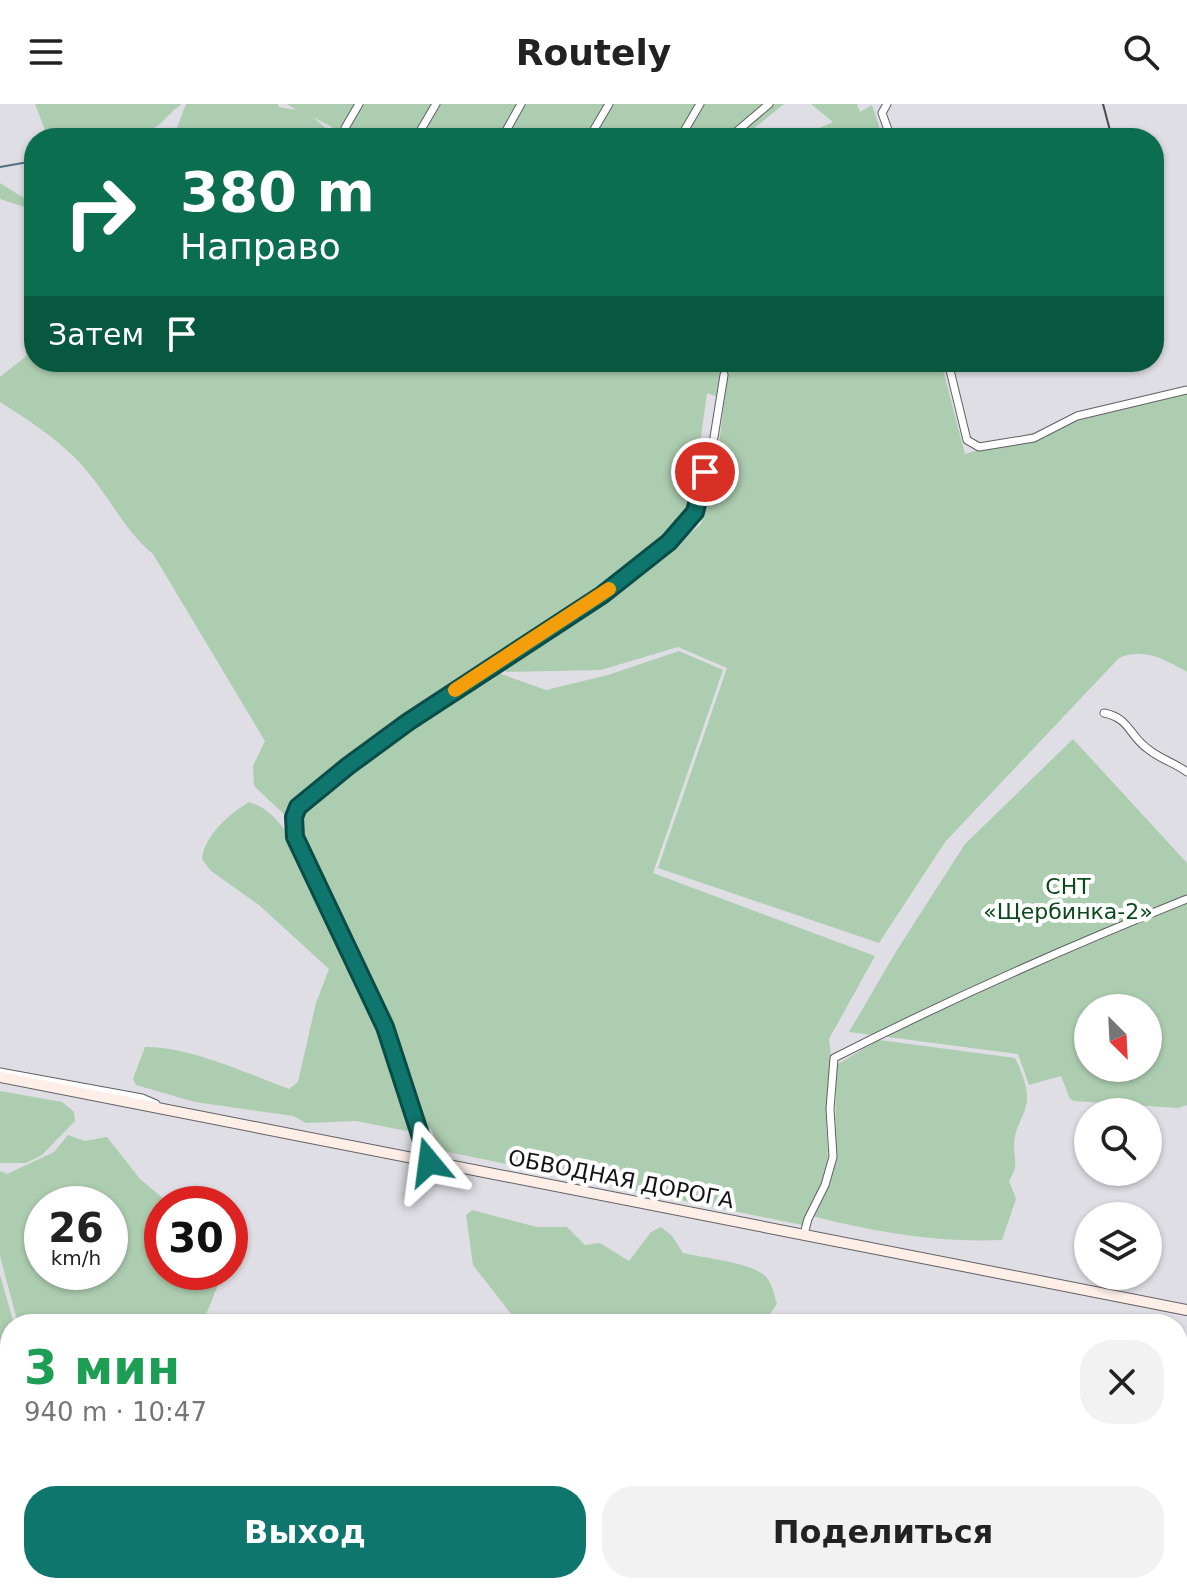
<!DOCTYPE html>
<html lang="ru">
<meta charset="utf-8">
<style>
:root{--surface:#fff;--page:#f2f2f2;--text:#222;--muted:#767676;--accent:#0f766e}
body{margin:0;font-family:"DejaVu Sans",sans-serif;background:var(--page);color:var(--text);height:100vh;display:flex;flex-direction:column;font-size:30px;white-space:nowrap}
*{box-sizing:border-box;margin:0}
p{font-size:26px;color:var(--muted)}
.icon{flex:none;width:44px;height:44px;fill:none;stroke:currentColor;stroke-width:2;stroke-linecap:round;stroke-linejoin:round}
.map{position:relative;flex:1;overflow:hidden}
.details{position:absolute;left:0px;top:1210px;width:1188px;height:280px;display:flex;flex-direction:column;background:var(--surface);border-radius:32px 32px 0 0;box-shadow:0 2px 6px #0004}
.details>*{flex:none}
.top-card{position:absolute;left:24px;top:24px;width:1140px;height:244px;border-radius:32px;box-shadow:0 2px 6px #0004;background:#0b6e4f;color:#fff;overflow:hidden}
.needle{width:52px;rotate:156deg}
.controls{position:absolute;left:1074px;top:890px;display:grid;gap:16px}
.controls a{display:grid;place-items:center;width:88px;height:88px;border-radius:50%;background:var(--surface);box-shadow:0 2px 6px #0004;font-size:40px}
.speed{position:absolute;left:24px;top:1082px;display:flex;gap:16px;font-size:40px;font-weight:700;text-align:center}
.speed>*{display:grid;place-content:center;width:104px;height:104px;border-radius:50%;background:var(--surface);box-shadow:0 2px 6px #0004;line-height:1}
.speed small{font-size:20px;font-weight:400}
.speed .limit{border:12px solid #d22;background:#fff;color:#111}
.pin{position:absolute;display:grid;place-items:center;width:68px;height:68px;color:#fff;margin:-34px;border:4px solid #fff;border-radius:50%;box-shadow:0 2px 8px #0007}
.me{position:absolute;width:88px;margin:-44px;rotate:344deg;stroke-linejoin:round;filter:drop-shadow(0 0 6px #0008)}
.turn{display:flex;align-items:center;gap:28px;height:168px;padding:0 24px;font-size:36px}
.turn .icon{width:104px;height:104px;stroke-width:2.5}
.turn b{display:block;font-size:56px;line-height:68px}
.then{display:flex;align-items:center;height:76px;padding:0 24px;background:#0003;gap:16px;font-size:30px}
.round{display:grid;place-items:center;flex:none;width:84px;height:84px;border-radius:32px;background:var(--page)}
.summary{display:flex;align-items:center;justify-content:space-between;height:136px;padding:0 24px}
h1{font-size:48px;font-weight:800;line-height:60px;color:#1e9e55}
.primary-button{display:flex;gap:16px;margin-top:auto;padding:16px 24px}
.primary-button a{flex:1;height:92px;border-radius:32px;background:var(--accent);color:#fff;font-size:32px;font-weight:800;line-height:92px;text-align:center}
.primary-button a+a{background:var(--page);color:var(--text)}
header{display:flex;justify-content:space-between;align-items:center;height:104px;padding:0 24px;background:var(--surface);font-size:36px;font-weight:800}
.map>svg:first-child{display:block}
.green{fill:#adcdb0;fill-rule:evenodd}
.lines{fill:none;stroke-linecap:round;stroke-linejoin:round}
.stream{stroke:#536e85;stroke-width:2}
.street-casing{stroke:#5f5f64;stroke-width:9}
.secondary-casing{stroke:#5f5f64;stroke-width:12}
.street{stroke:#fff;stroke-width:7}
.secondary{stroke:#feeee8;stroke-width:10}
.rail{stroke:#49494c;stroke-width:2}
.route-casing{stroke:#0a4d48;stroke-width:20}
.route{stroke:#0f766e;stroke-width:14}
.slow{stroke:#f59e0b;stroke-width:14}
.labels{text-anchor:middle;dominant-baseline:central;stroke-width:8;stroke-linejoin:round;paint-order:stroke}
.park-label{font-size:22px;fill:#0e491d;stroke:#fff}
.street-label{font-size:22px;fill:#141416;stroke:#fff}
</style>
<header><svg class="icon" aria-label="menu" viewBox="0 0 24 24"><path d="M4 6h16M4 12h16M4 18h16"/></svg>Routely<svg class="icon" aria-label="search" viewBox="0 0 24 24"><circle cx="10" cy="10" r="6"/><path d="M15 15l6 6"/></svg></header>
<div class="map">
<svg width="1187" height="1490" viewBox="0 0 1187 1490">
<rect width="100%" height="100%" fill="#dedee4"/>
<path class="green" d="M35,0h145l1,1c-17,10 -22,30 -46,27l-8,6h-79z
M186,0h92l1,3 17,3 -9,-6h497l-42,34h-408l-2,-11 -19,-10 17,15 1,6h-158z
M811,0h46l3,8 12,-7 11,33h-86l36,-16z
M0,79l27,17h7v10l-34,-11z
M34,238v20h688l-6,34 -9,-3 -9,64 -6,13 -1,43 -13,17 -71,58 -172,111 -86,61 -56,48 -5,10 -34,-32 -1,-20 12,-25 -112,-187c-28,-23 -43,-56 -66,-83 -23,-28 -57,-50 -87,-69v-25l25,-20z
M729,258h212l24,92 80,-25 142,-37v280c-22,-13 -44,-25 -68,-14l-174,184 -66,101 -221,-75 69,-200 -49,-21 -77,23 -95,2 -5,-9 97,-55 103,-84 16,-63z
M679,547l44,19 -70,203 222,83 -46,83 2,16 -5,55 2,52 -7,25 -19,38 -354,-73 -12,-5 -4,-17 -10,-6 -31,-93 -91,-193 -1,-20 4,-10 111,-87 79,-50 53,19 62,-15z
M1073,635l114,124v242l-9,3 -104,-7 -4,-2 -9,-23 -32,9 -11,-31 -169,-22 48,-82 68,-106zM1088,904h60v60h-60z
M249,698c25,7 38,31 51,52l86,188 27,82 -6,7 -51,-10 -50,2 -13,-7 -98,-14 -59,-17 -3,-6 12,-32c43,-1 104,27 144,42l9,-7 18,-79 13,-34 -70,-64 -48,-34 -9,-12c2,-23 28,-46 47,-57z
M879,936l136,18c6,12 13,29 12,43 -2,15 -13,28 -13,43 0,18 5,20 -5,37l7,18 -14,41c-64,3 -128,-8 -190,-24l16,-29 7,-24 1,-98z
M0,987l62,11 12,10 1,9 -33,34 -16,8h-26z
M68,1031l17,6 22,-4 33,42 30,25h-8v68h61l-15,38 -8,14h-182l-18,-68v-85l7,3 47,-22zM42,1100h68v68h-68z
M472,1106l65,17h30l18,18 15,-2 29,18 22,-29 10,-5 11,9 11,17c21,5 65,9 81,22 8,7 10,19 13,29l-14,20h-244l-46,-59 -7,-50z
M0,1171l14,49h-4v66l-3,4 3,2v34l-10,-5z
M10,1478v2l609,1 -20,9h-599v-5z
M742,1480h318l-3,10h-317z"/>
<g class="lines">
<path class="stream" d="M0,63l34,-6"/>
<defs>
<path id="street" d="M887,0l-5,9 9,25
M345,34v-10l14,-24
M416,34l20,-34
M502,34l19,-34
M589,34l20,-34
M680,34l20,-34
M729,34l40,-34
M948,258l19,78 12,7 55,-9 43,-22 110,-26
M1104,609c26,5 25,23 44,36 12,10 27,14 39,23
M0,968l142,26 14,6
M429,1058l-44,-135 -90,-190 -1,-20 4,-10 50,-41 60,-44 194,-127 81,-67 12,-16 16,-56 13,-81
M804,1130l4,-15 17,-34 8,-28 -3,-48 4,-51c116,-59 233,-111 353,-159
M1178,1463l9,-1
M615,1490c18,-8 37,-7 55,0
M1115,1490l20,-10"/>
<path id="secondary" d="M0,973l1187,233"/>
</defs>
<use href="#street" class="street-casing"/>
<use href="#secondary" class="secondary-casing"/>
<use href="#street" class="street"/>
<use href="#secondary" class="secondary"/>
<path class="rail" d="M1103,0l9,34
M1154,202l5,18"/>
</g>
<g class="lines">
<defs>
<path id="route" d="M429,1058l-44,-135 -90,-190 -1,-20 4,-10 50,-41 60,-44 194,-127 67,-53 26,-30 10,-40"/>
</defs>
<use href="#route" class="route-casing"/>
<use href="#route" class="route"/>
<path class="slow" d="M455,586l154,-101"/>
</g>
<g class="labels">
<g class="park-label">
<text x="1068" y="782">СНТ<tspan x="1068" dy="25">«Щербинка-2»</tspan></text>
</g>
<g class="street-label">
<text transform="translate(621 1075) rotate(11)">ОБВОДНАЯ ДОРОГА</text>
</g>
</g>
</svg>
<div class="controls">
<a><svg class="needle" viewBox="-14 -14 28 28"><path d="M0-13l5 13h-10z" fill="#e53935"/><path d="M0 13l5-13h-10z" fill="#767676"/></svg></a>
<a><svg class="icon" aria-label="search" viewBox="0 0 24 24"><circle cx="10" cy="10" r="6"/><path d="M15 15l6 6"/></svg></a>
<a><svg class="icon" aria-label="layers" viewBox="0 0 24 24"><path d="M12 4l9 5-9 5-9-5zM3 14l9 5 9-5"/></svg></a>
</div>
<div class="speed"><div>26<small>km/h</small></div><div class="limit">30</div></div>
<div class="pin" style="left:705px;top:368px;background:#d93025"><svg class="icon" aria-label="arrive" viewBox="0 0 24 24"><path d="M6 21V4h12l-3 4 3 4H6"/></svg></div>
<svg class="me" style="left:429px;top:1058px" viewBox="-20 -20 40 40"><path d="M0-17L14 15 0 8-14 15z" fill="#0f766e" stroke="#fff" stroke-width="4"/></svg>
<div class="top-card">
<div class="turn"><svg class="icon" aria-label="right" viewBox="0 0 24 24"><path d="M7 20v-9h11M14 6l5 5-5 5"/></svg><div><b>380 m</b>Направо</div></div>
<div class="then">Затем<svg class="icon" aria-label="arrive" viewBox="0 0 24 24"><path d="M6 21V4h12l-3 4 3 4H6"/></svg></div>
</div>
<section class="details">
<div class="summary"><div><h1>3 мин</h1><p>940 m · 10:47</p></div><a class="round"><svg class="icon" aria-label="close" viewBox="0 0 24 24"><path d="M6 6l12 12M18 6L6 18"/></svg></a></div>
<div class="primary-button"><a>Выход</a><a>Поделиться</a></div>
</section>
</div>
